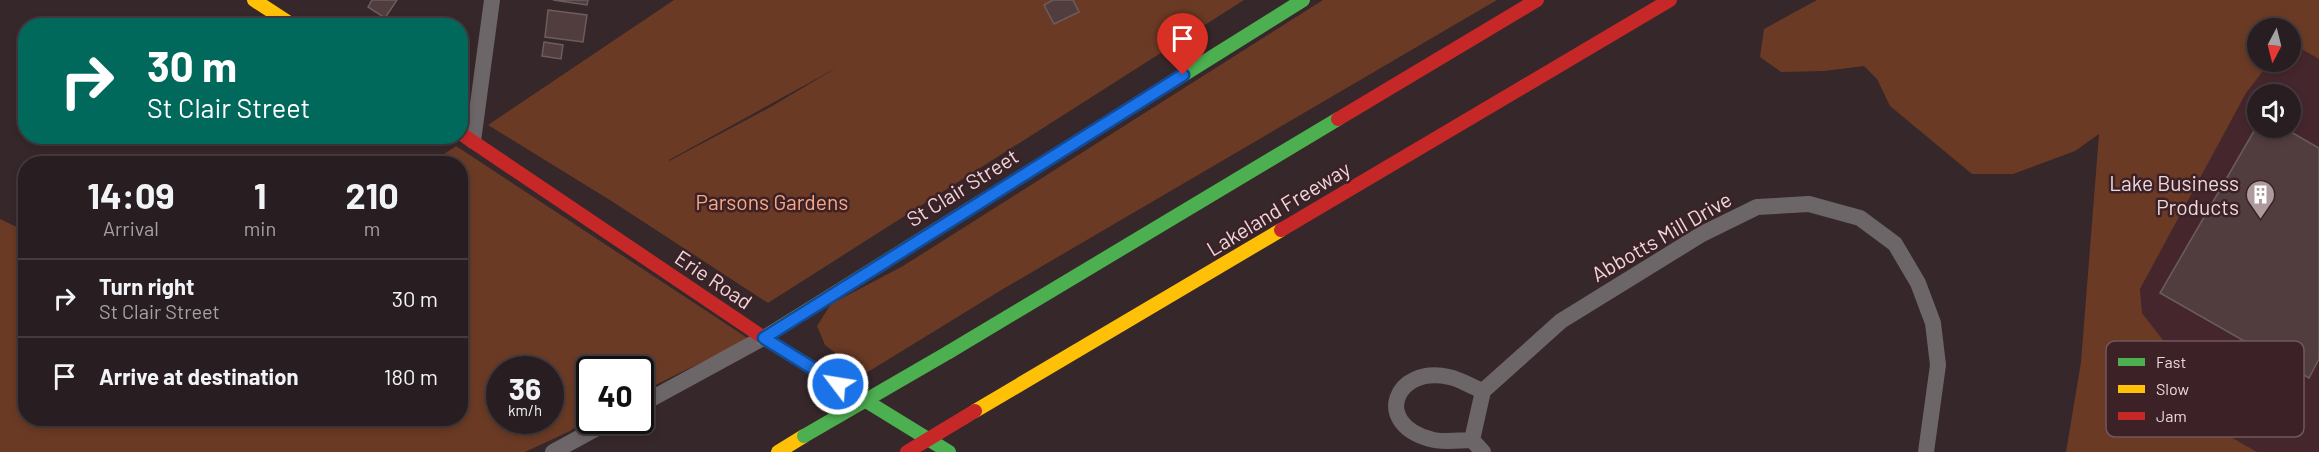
<!DOCTYPE html>
<style>
:root{--surface:#281d20;--page:#342a2d;--text:#f1f3f6;--muted:#a5a2a5;--line:#443b3e}
body{margin:0;font-family:Barlow,sans-serif;background:var(--page);color:var(--text);height:100vh;display:flex;flex-direction:column;font-size:22px;white-space:nowrap}
*{box-sizing:border-box;margin:0}
p{font-size:20px;color:var(--muted)}
.icon{flex:none;width:33px;height:33px;fill:none;stroke:currentColor;stroke-width:2;stroke-linecap:round;stroke-linejoin:round}
.map{position:relative;flex:1;overflow:hidden}
.drawer{position:absolute;left:18px;top:156px;width:450px;height:270px;display:flex;flex-direction:column;background:var(--surface);border-radius:24px;box-shadow:0 3px 9px #0003,0 0 0 2px var(--line)}
.drawer>*{flex:none}
.top-card{position:absolute;left:18px;top:18px;width:450px;height:126px;border-radius:24px;box-shadow:0 3px 9px #0003,0 0 0 2px var(--line);background:#00695c;color:#fff;overflow:hidden}
.needle{width:39px;rotate:187deg}
.buttons{position:absolute;left:2247px;top:18px;display:grid;gap:12px}
.buttons a{display:grid;place-items:center;width:54px;height:54px;border-radius:50%;background:var(--surface);box-shadow:0 3px 9px #0003,0 0 0 2px var(--line);font-size:30px}
.speed{position:absolute;left:486px;top:356px;display:flex;gap:12px;font-size:30px;font-weight:700;text-align:center}
.speed>*{display:grid;place-content:center;width:78px;height:78px;border-radius:50%;background:var(--surface);box-shadow:0 3px 9px #0003,0 0 0 2px var(--line);line-height:1}
.speed small{font-size:15px;font-weight:400}
.speed .limit{border:3px solid #111;border-radius:9px;background:#fff;color:#111}
.pin{position:absolute;display:grid;place-items:center;width:51px;height:51px;color:#fff;margin:-62px -26px;border-radius:50% 50% 50% 0;rotate:-45deg;box-shadow:0 0 6px #0007}
.pin .icon{rotate:45deg}
.me{position:absolute;width:66px;margin:-33px;rotate:301deg;stroke-linejoin:round;filter:drop-shadow(0 0 4px #0008)}
.turn{display:flex;align-items:center;gap:21px;height:126px;padding:0 30px;font-size:27px}
.turn .icon{width:78px;height:78px;stroke-width:2.5}
.turn b{display:block;font-size:42px;line-height:51px}
.eta{display:flex;justify-content:space-evenly;align-items:center;height:102px;text-align:center}
.eta b{font-size:36px;font-weight:700;line-height:42px}
ul{padding:0;list-style:none}
li{display:flex;align-items:center;gap:18px;height:78px;padding:0 30px;border-top:2px solid var(--line)}
li div{flex:1}
li b{display:block;font-size:22px}
li em{font-style:normal}
.map>svg:first-child{display:block}
.built{fill:#46262d;fill-rule:evenodd}
.green{fill:#6a3a24;fill-rule:evenodd}
.building{fill:#523d3e;stroke:#6b5d5e;stroke-width:1.5}
.lines{fill:none;stroke-linecap:round;stroke-linejoin:round}
.street{stroke:#6c6668;stroke-width:16}
.fast{stroke:#4caf50;stroke-width:14}
.slow{stroke:#ffc107;stroke-width:14}
.jam{stroke:#c62828;stroke-width:14}
.fast-bridge{stroke:#4caf50;stroke-width:14}
.jam-bridge{stroke:#c62828;stroke-width:14}
.route-casing{stroke:#114b97;stroke-width:15}
.route{stroke:#1a73e8;stroke-width:10}
.labels{text-anchor:middle;dominant-baseline:central;stroke-width:5;stroke-linejoin:round;paint-order:stroke}
.poi-label{font-size:21px;fill:#ebd8db;stroke:#3c2127;text-anchor:end}
.street-label{font-size:21px;fill:#ebd8db;stroke:#3c2127}
.park-label{font-size:21px;fill:#fba983;stroke:#3c2127}
.key{fill:#3c2127;stroke:#71585d;stroke-width:1.5}
.key-label{font-size:16px;fill:#ebd8db}
</style>
<div class="map">
<svg width="2319" height="452" viewBox="0 0 2319 452">
<rect width="100%" height="100%" fill="#36272a"/>
<path class="built" d="M2291,43l28,16v393h-62l-52,-31 -39,-77 -24,-31 -2,-24 106,-196 24,-31h20zM2258,94h32v34h-32z"/>
<path class="green" d="M674,0h570l-476,303 -155,-101 -125,-77zM838,67l-71,42 -98,52v-1z
M1323,0h174l-494,289 -140,86 -38,-30 -8,-19 14,-22 72,-38z
M1817,0h502v59l-28,-16 -1,-15h-32v34h12l-24,31 -106,196 2,24 24,31 44,42 -5,36 52,30h-191l15,-90 18,-228 -24,17 -62,23h-41l-82,-68 -13,-27 -13,-13 -40,5 -43,1 -21,-15 4,-28z
M456,146l293,193 -108,53 -1,-23h-50l-1,49 -19,13 -45,21h-525v-233l25,12 1,187h434v-254l-29,-1zM500,369h50v51h-50z"/>
<path class="building" d="M372,0h25l-12,18 -17,-11z
M553,0h35l-1,5z
M1053,0h20l6,12 -25,12 -10,-19z
M548,10l39,5 -4,27 -38,-5z
M544,42l19,3 -2,14 -19,-3z
M2258,124v4h26l35,20v211l-10,19 -149,-85z"/>
<g class="lines">
<path class="street" d="M473,141l19,-141
M640,405l123,-67
M1472,440l11,-49 78,-70 141,-87 55,-27 52,-3 51,14 35,26 23,39 15,40 5,42 -12,87
M553,452l59,-32
M1483,452l-11,-12c-13,0 -30,3 -42,-1 -57,-15 -36,-74 19,-62 11,2 23,10 34,14"/>
<path class="fast" d="M1164,87l139,-87
M767,340l182,112
M949,352l389,-233"/>
<path class="slow" d="M254,0l40,26
M763,338l219,-137
M975,411l306,-181
M778,452l26,-16"/>
<path class="jam" d="M1338,119l199,-119
M460,133l307,207
M982,201l182,-114
M1281,230l389,-230"/>
<path class="fast-bridge" d="M804,436l145,-84"/>
<path class="jam-bridge" d="M907,452l68,-41"/>
</g>
<g class="lines">
<defs>
<path id="route" d="M838,384l-74,-46 419,-263"/>
</defs>
<use href="#route" class="route-casing"/>
<use href="#route" class="route"/>
</g>
<defs>
<symbol id="building-pin" viewBox="-11 -11 22 30"><path d="M0 17L-7.5 6A9.5 9.5 0 1 1 7.5 6Z" fill="#ac9a9d" stroke="#3c2127"/><path d="M-4-6H4V6H1V3H-1V6H-4ZM-2.5-4.3h1.7v1.8h-1.7ZM.8-4.3h1.7v1.8H.8ZM-2.5-1h1.7V.8h-1.7ZM.8-1h1.7V.8H.8Z" fill="#fff"/></symbol>
</defs>
<g fill-rule="evenodd">
<use href="#building-pin" x="2244" y="178" width="33" height="45"/>
</g>
<g class="labels">
<g class="poi-label">
<text x="2239" y="182">Lake Business<tspan x="2239" dy="24">Products</tspan></text>
</g>
<g class="street-label">
<text transform="translate(962 187) rotate(-32)">St Clair Street</text>
<text transform="translate(1278 208) rotate(-31)">Lakeland Freeway</text>
<text transform="translate(1661 236) rotate(-30)">Abbotts Mill Drive</text>
<text transform="translate(714 279) rotate(34)">Erie Road</text>
</g>
<g class="park-label">
<text x="772" y="201">Parsons Gardens</text>
</g>
</g>
<rect x="2106" y="341" width="198" height="96" rx="9" class="key"/>
<rect x="2118" y="358" width="27" height="8" fill="#4caf50"/>
<rect x="2118" y="385" width="27" height="8" fill="#ffc107"/>
<rect x="2118" y="412" width="27" height="8" fill="#c62828"/>
<g class="key-label">
<text x="2156" y="368">Fast</text>
<text x="2156" y="395">Slow</text>
<text x="2156" y="422">Jam</text>
</g>
</svg>
<div class="buttons">
<a><svg class="needle" viewBox="-14 -14 28 28"><path d="M0-13l5 13h-10z" fill="#e53935"/><path d="M0 13l5-13h-10z" fill="#a5a2a5"/></svg></a>
<a><svg class="icon" aria-label="sound" viewBox="0 0 24 24"><path d="M4 9h4l5-4v14l-5-4H4zM17 9q2 3 0 6"/></svg></a>
</div>
<div class="speed"><div>36<small>km/h</small></div><div class="limit">40</div></div>
<div class="pin" style="left:1183px;top:75px;background:#d93025"><svg class="icon" aria-label="arrive" viewBox="0 0 24 24"><path d="M6 21V4h12l-3 4 3 4H6"/></svg></div>
<svg class="me" style="left:838px;top:384px" viewBox="-20 -20 40 40"><circle r="17" fill="#1a73e8" stroke="#fff" stroke-width="3"/><path d="M0-11L8 9 0 5-8 9z" fill="#fff"/></svg>
<div class="top-card">
<div class="turn"><svg class="icon" aria-label="right" viewBox="0 0 24 24"><path d="M7 20v-9h11M14 6l5 5-5 5"/></svg><div><b>30 m</b>St Clair Street</div></div>
</div>
<section class="drawer">
<div class="eta">
<div><b>14:09</b><p>Arrival</p></div>
<div><b>1</b><p>min</p></div>
<div><b>210</b><p>m</p></div>
</div>
<ul>
<li><svg class="icon" aria-label="right" viewBox="0 0 24 24"><path d="M7 20v-9h11M14 6l5 5-5 5"/></svg><div><b>Turn right</b><p>St Clair Street</p></div><em>30 m</em></li>
<li><svg class="icon" aria-label="arrive" viewBox="0 0 24 24"><path d="M6 21V4h12l-3 4 3 4H6"/></svg><div><b>Arrive at destination</b></div><em>180 m</em></li>
</ul>
</section>
</div>
